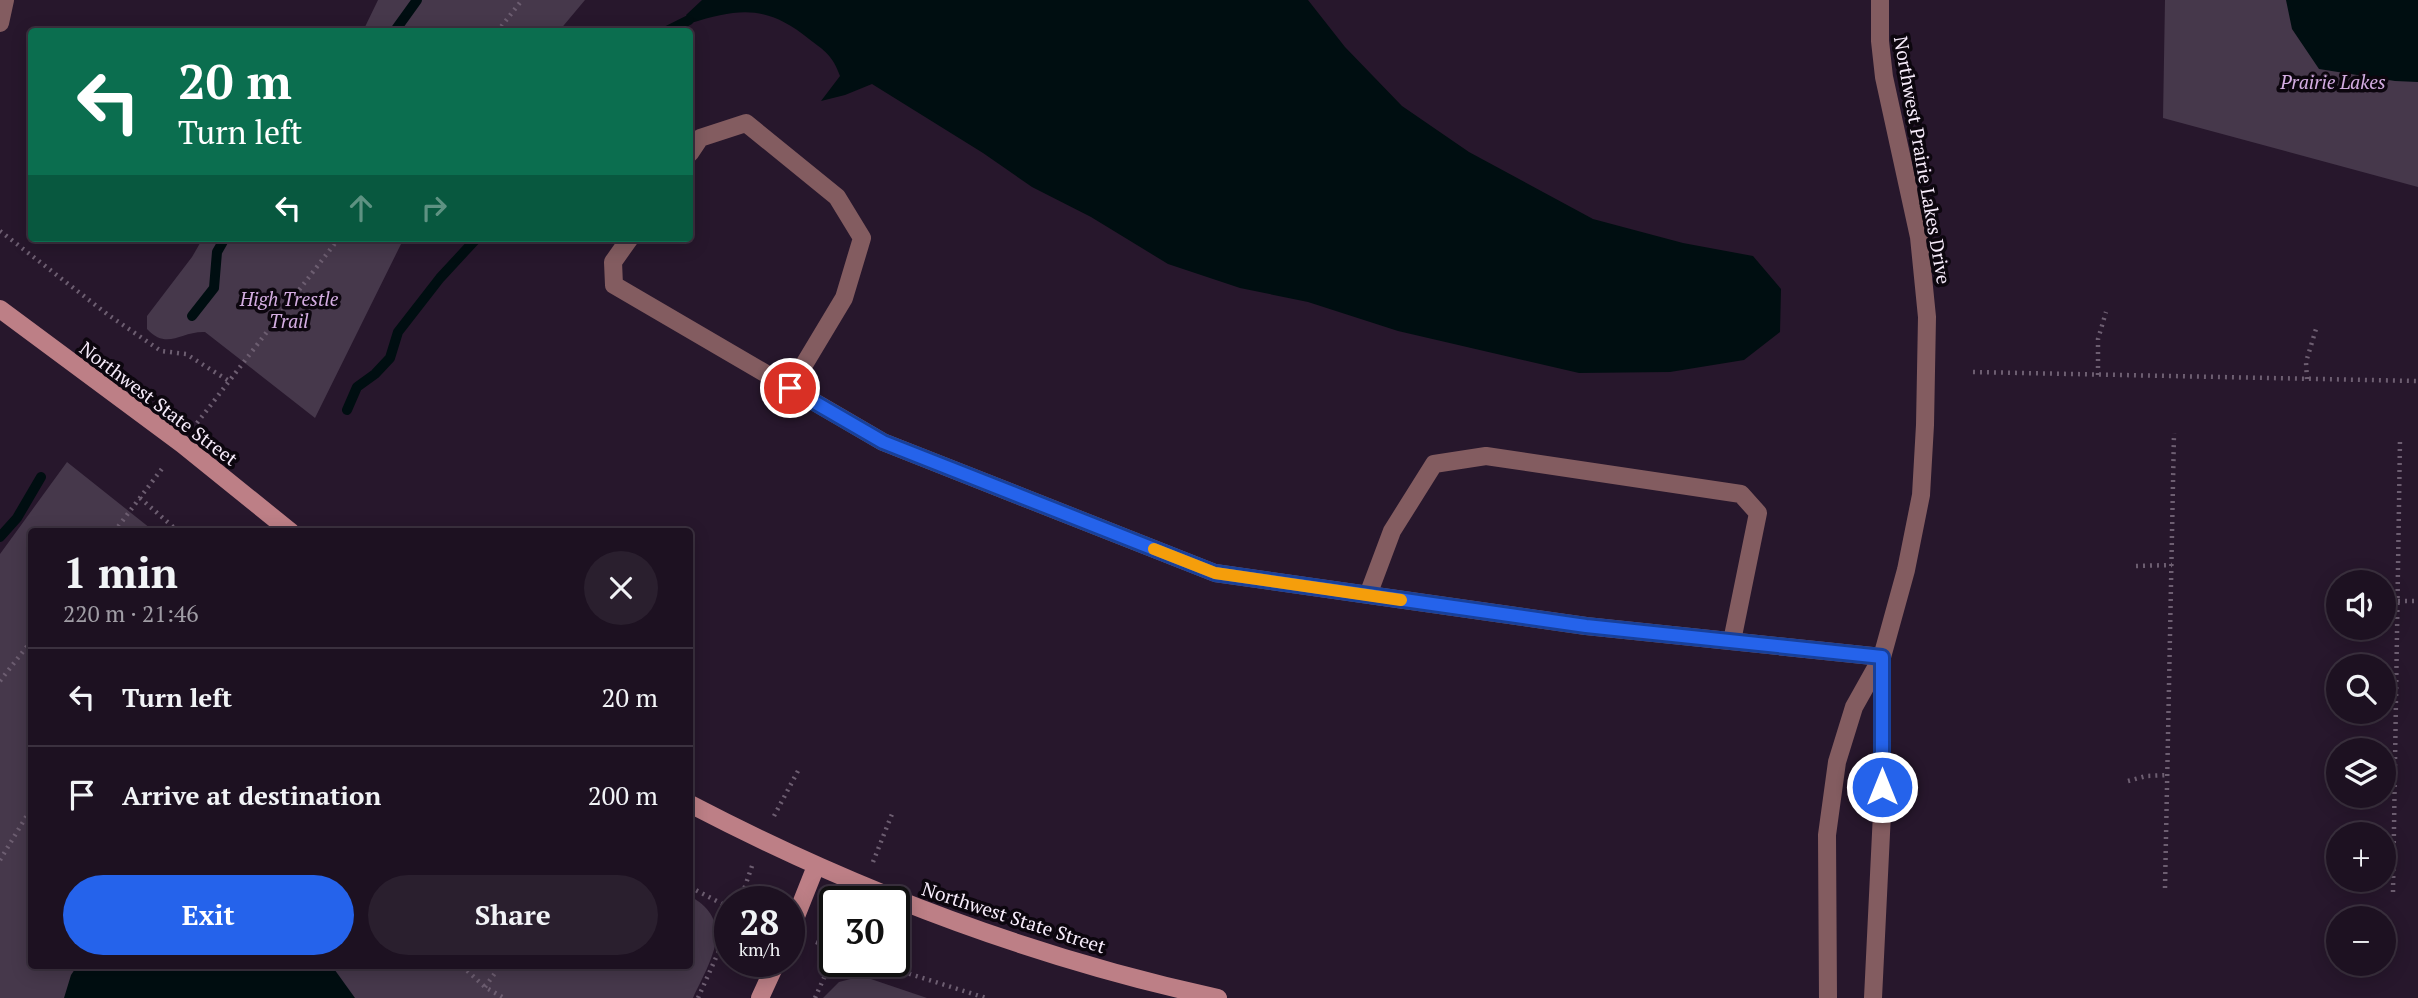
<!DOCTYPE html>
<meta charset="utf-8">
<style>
:root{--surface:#1d1121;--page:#2a1f2e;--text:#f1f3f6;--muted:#a09da5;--line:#3b313f;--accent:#2563eb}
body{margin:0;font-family:"PT Serif",serif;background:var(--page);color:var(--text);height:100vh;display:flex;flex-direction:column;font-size:26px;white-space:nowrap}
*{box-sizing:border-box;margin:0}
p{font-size:23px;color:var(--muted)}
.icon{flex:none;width:38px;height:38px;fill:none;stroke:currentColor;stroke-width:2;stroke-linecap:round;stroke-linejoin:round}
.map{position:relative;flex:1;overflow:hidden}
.drawer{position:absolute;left:28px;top:528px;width:665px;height:441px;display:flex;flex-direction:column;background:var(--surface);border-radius:7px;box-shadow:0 4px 18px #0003,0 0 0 2px var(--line)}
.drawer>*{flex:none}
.top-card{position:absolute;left:28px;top:28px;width:665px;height:214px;border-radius:7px;box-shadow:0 4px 18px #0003,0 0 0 2px var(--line);background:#0b6e4f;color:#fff;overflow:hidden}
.buttons{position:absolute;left:2326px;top:570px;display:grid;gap:14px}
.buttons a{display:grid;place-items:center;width:70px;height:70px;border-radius:50%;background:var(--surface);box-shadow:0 4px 18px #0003,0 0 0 2px var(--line);font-size:35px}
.speed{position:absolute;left:714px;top:886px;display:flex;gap:14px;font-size:35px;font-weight:700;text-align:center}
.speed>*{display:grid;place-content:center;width:91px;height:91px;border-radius:50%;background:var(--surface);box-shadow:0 4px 18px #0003,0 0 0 2px var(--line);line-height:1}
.speed small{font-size:18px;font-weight:400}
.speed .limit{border:4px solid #111;border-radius:10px;background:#fff;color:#111}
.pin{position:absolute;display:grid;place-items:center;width:60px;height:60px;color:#fff;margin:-30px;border:4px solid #fff;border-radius:50%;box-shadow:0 2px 7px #0007}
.me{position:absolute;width:77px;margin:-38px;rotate:0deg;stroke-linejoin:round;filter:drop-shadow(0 0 5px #0008)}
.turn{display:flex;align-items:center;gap:24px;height:147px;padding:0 35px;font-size:32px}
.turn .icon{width:91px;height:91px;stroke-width:2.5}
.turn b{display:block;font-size:49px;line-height:60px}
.lanes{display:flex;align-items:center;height:66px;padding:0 35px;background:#0003;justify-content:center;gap:35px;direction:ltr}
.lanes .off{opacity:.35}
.round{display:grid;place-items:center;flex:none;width:74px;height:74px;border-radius:37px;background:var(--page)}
.summary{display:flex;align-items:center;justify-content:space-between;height:119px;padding:0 35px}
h1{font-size:42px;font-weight:700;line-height:52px}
.action{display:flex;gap:14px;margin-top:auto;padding:14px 35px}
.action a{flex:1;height:80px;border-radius:42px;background:var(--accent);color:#fff;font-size:28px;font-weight:700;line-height:80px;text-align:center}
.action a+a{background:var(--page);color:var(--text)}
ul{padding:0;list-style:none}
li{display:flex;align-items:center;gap:21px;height:98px;padding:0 35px;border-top:2px solid var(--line)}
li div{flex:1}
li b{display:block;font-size:26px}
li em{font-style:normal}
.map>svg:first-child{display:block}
.green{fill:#46384b}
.water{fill:#000e11}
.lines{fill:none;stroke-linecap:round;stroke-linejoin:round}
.stream{stroke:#000e11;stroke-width:10}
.path{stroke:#6d5e71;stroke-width:4.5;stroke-dasharray:2 5;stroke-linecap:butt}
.lane{stroke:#835c60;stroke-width:18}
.street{stroke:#835c60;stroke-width:18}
.secondary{stroke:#bd7f86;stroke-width:18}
.route-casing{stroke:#184099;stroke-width:18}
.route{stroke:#2563eb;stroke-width:12}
.slow{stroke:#f59e0b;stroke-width:12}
.labels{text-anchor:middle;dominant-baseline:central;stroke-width:7;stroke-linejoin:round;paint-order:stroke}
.park-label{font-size:19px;font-style:italic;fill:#d4ade2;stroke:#0c060e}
.street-label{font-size:19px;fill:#f7ecfb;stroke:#0c060e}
</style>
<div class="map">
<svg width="2418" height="998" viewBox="0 0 2418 998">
<rect width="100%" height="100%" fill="#27172c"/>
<path class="green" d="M378,0h207l-26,31h-196z
M2165,0h253v187l-255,-69z
M203,238h201l-89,180 -110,-86c-25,-1 -37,19 -58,-3v-13l45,-59z
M67,462l88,70h-123v434h658v-70c47,26 20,65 3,102h-693v-444z
M862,976l65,22h-104l16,-16z"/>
<path class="water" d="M702,0h606l37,47 57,59 67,46 124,67 90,24 70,13 28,33 -1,43 -36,28 -74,12 -91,1 -181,-42 -90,-29 -68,-14 -72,-24 -77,-47 -59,-30 -49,-34 -111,-69 -27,11 -24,6 19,-25c-7,-20 -15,-25 -31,-37 -42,-34 -69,-31 -118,-16l-5,-8z
M2286,0h132v82l-23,-1 -76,-12 -27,-40z
M77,966h255l23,32h-291l7,-23z"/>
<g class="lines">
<path class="stream" d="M394,32l23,-32
M665,32l24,-12
M192,316l22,-28 3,-36 8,-14
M347,410l10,-23 18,-13 15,-16 8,-26 42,-54 37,-40
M0,537l17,-19 24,-41"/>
<path class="path" d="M497,32l25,-32
M0,231l107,83 54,37 25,3 43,27
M1973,372l445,9
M2098,375v-36l8,-27
M2307,379l-1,-17 10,-33
M197,423l142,-185
M140,498l39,34
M114,532l50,-66
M2136,566l36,-1
M2398,601h20
M0,681l32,-41
M2128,781l18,-5 21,-1
M774,816l25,-47
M0,860l32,-53
M873,862l19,-48
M690,887l40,21
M2165,888l9,-455
M2393,892l7,-453
M740,901l12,-35
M816,942l19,8
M869,961l117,37
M462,966l23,21 19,11
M485,987l15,-21
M698,998l32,-72
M815,998l20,-45"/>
<path class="lane" d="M690,153l10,-15 46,-15 91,74 25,41 -18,60 -54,90
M630,238l-17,24 1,23 269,157 332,131 371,53 296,31
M1368,595l24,-64 42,-67 52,-8 255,38 17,19 -26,128"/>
<path class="street" d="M0,23l5,-23
M1828,998l-1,-163 10,-73 17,-55 28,-50 24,-87 15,-75 4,-70 2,-108 -8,-80 -35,-160 -4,-36v-41
M1873,998l9,-185v-154"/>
<path class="secondary" d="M0,309l182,135 109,88
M690,804c167,87 344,154 528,194
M789,934l27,-68
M760,998l17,-37"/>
</g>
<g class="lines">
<defs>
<path id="route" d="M790,388l93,54 332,131 371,53 296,31v130"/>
</defs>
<use href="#route" class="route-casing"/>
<use href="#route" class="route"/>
<path class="slow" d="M1154,549l61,24 186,27"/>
</g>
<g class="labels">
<g class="park-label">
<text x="2333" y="81">Prairie Lakes</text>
<text x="289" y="298">High Trestle<tspan x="289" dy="22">Trail</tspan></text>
</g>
<g class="street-label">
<text transform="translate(1923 160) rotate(80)">Northwest Prairie Lakes Drive</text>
<text transform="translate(159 403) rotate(37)">Northwest State Street</text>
<text transform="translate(1014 917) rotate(18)">Northwest State Street</text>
</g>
</g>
</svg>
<div class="buttons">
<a><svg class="icon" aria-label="sound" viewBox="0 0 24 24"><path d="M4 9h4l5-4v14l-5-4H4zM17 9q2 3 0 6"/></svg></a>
<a><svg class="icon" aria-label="search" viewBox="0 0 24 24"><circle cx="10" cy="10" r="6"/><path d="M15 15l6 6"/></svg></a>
<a><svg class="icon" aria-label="layers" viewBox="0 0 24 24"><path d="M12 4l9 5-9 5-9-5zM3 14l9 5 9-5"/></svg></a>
<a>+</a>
<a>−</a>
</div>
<div class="speed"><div>28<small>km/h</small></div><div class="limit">30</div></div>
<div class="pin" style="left:790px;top:388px;background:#d93025"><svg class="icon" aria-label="arrive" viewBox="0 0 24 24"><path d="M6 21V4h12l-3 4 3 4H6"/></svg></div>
<svg class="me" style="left:1882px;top:787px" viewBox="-20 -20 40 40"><circle r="17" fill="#2563eb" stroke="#fff" stroke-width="3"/><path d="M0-11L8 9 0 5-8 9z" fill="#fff"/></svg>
<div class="top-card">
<div class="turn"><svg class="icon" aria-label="left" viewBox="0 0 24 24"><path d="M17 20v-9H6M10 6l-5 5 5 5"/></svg><div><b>20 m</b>Turn left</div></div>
<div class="lanes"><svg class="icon" aria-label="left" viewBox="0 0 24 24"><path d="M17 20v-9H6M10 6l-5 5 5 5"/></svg><svg class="icon off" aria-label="ahead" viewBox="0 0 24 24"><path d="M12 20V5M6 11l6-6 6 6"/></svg><svg class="icon off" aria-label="right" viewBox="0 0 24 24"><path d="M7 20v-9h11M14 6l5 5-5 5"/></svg></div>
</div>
<section class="drawer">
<div class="summary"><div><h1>1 min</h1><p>220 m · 21:46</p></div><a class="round"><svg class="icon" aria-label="close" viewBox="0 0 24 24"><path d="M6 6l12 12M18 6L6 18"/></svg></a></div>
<ul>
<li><svg class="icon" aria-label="left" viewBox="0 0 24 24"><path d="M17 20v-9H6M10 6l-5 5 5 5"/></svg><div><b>Turn left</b></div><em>20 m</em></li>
<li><svg class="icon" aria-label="arrive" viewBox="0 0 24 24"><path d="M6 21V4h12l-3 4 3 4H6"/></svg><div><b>Arrive at destination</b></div><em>200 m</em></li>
</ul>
<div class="action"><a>Exit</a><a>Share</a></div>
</section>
</div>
